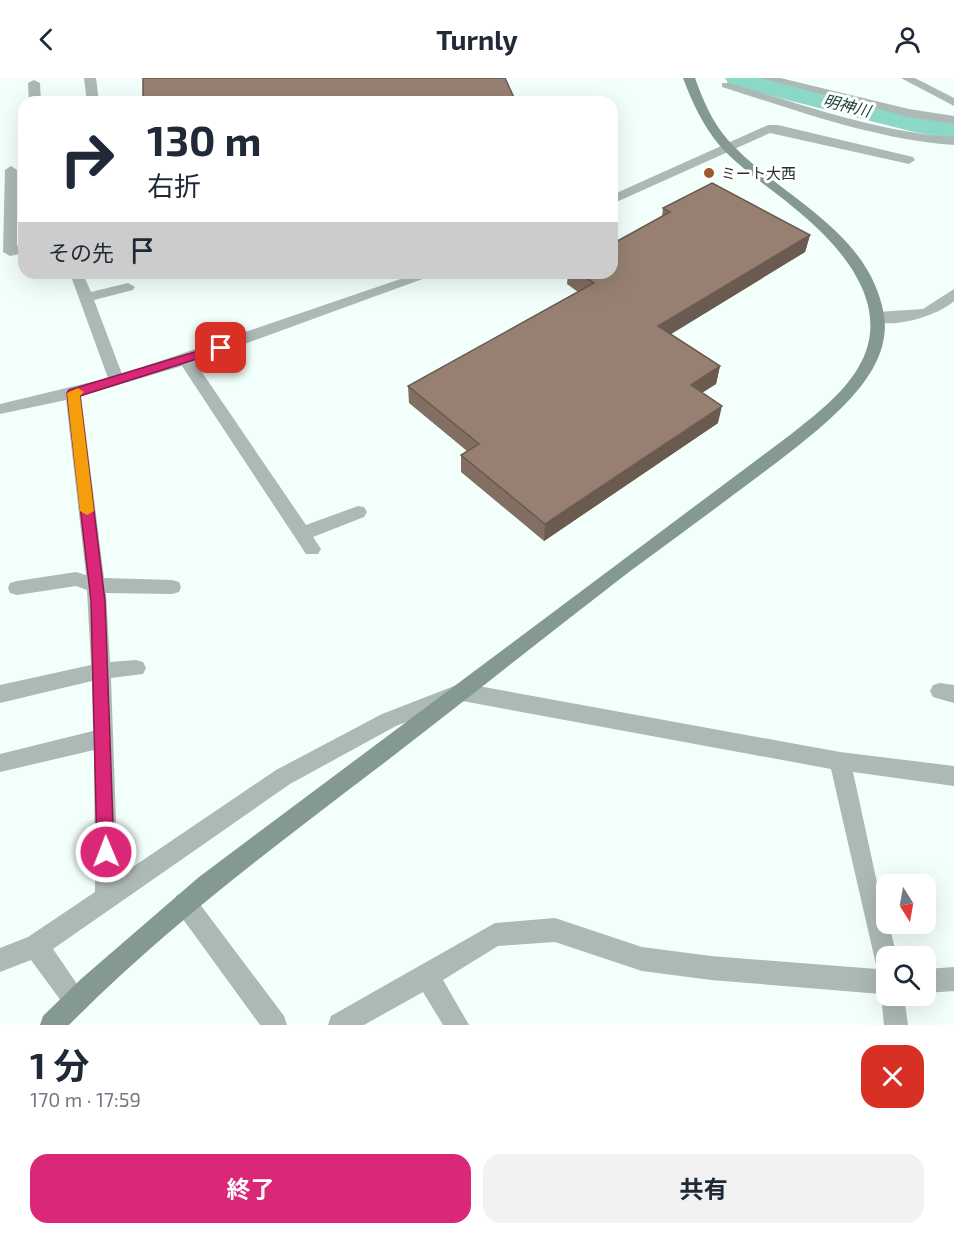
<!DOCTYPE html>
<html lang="ja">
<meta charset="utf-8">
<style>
:root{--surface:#fff;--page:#f2f2f3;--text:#1f2937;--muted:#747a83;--accent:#db2777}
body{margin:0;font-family:"Exo 2","Noto Sans JP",sans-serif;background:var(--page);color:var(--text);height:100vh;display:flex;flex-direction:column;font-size:22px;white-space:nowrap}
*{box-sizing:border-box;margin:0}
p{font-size:20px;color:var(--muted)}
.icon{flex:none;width:33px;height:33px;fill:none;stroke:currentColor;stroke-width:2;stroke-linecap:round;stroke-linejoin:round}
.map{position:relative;height:947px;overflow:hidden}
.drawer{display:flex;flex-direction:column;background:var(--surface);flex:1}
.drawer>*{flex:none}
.top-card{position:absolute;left:18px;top:18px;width:600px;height:183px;border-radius:18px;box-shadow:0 6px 24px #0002;background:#fff;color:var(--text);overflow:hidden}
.needle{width:39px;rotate:169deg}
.fabs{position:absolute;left:876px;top:796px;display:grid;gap:12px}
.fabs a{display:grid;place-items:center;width:60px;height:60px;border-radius:12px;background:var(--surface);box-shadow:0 6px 24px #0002;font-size:30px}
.pin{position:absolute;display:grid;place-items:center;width:51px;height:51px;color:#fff;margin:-26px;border-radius:12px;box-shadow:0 3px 9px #0006}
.me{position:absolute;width:66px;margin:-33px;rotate:359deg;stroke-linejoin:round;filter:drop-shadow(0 0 4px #0008)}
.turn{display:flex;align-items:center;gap:21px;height:126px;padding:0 30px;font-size:27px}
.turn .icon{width:78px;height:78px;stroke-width:2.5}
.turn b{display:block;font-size:42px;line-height:51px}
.then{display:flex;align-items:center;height:57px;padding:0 30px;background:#0003;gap:12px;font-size:22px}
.round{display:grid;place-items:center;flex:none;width:63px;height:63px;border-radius:18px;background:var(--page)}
.headline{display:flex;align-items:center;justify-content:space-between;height:102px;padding:0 30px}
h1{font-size:36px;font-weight:700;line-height:45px}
.action{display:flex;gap:12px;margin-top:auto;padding:12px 30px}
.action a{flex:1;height:69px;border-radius:18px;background:var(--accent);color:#fff;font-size:24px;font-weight:700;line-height:69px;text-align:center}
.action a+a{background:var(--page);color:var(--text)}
header{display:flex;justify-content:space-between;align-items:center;height:78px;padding:0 30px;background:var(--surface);font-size:27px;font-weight:700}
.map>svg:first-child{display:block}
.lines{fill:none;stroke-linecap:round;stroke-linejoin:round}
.river{fill:#8cd8c6;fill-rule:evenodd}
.street{fill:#acb9b6;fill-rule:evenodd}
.secondary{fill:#859994;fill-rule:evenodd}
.wall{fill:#826e62}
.shaded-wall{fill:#6a5a50}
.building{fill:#978072;stroke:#6a5a50;stroke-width:1.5}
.route{fill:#db2777;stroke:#8e194d;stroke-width:1.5}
.slow{fill:#f59e0b}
.poi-dot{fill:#9c5829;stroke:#fff;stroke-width:2}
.labels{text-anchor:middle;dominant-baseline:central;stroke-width:6;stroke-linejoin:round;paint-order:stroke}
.far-poi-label{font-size:15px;fill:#26322f;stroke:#fff;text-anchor:start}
.far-water-label{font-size:16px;font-style:italic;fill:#183c34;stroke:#fff}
</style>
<header><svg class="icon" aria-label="back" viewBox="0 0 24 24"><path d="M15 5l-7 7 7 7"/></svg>Turnly<svg class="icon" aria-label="person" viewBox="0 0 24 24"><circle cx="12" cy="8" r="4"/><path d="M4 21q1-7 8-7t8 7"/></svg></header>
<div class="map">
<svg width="954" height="947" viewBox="0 0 954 947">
<rect width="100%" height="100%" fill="#f2fffb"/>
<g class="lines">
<path class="river" d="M725,0h55l134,34 40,7v20l-40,-7 -185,-47z"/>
<path class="street" d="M84,0h12l3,24h-12z
M760,0h20l129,31 45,7v8l-45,-7z
M901,0h14l39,20v8z
M34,2l6,3 1,19h-12l-1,-19z
M722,5h8c74,22 146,49 224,54v8c-81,-6 -155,-34 -232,-58z
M768,47h10l135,32 2,3 -6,4 -139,-31 -158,71v-9z
M11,88l6,4v76l7,-1v8l-14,3 -7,-4 2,-82z
M418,195h21l-244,89 111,163 52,-19 6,1 3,5 -3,5 -51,20 8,12 -3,5h-12l-124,-188 -101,30 23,182 68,2 7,2 2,5 -2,5 -7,2 -66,-1 4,69 26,-2 7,2 3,6 -3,6 -32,4 7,199 158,-107 106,-56 80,-31 378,69 114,14v20l-101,-14 33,152h3l8,33h-11v39h18l4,29h-24l-3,-31 -170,-14 -69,-9 -87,-29 -57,4 -55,34 26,45h-26l-20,-33 -59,33h-36l3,-9 164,-93 60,-5 87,29 69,9 166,13 -46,-200 -369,-68 -66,25 -106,58 -237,165 35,51 -3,9 -9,3 -9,-3 -36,-49 -31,12v-24l28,-11 67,-45 -1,-142 -94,22v-18l93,-23 -1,-50 -92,22v-18l91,-20 -4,-75 -11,-4 -59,9 -7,-2 -2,-5 2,-5 7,-2 59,-9 10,3 -20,-175 -66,14v-10l108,-26 -36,-99 2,-3h10l7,16 37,-9 7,4 -2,3 -39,10 28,74z
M954,211v12c-14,14 -70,32 -84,16l7,-5 46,-3z
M940,605l14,2v18l-21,-6 -3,-6 3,-6z
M185,814l8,3 91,121 3,9h-27l-83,-114 -4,-8 4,-8z
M954,889v24l-28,2v-24z"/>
<path class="secondary" d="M683,0h12c8,22 17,44 33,62 52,58 141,89 156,175 5,32 -12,60 -33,83 -27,29 -59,53 -91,77 -44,33 -87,65 -131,97 -82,63 -163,128 -245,191 -109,83 -218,164 -315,262h-29l3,-9 38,-37 118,-102 591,-442c24,-19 52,-40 68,-67 38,-63 -19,-124 -65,-161 -24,-20 -52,-38 -73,-61 -17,-20 -28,-44 -37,-68z"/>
</g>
<path class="wall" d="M663,130l147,27 -5,17 -135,82 50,32 -4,18 -14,8 16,31 -174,118 -83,-69v-17l6,-4 -58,-48 -1,-17 170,-94 -11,-8 1,-11h44l50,-56z"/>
<path class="shaded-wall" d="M810,157l-5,17 -150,92 3,-18z
M720,288l-4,18 -28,18 3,-17z
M722,328l-4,17 -174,118 1,-17z"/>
<path class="building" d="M143,0h362l11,24h-373z
M712,105l98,52 -152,91 62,40 -29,19 31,21 -177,118 -84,-69 18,-11 -71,-58 186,-103 -16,-10h34v-29l58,-32 -7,-4z"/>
<path class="route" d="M221,266l6,4 -2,2 -145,46 25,205 9,251 -2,6 -6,2 -6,-2 -3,-6 -6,-251 -24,-208 2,-3z"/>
<path class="slow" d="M78,310l6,4 -4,4 14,115 -7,4 -7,-4 -13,-118z"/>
<circle class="poi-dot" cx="709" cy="95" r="6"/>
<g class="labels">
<g class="far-poi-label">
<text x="721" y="95">ミート大西</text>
</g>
<g class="far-water-label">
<text transform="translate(847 27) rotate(14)">明神川</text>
</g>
</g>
</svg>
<div class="fabs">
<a><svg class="needle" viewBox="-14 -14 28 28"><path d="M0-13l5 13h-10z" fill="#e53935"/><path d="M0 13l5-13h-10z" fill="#747a83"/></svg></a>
<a><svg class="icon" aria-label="search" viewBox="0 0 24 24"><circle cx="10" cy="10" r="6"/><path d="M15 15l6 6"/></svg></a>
</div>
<div class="pin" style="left:221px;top:270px;background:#d93025"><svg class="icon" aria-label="arrive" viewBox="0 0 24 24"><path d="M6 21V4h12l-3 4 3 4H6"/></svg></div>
<svg class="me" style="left:106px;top:774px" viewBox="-20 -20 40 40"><circle r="17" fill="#db2777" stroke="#fff" stroke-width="3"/><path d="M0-11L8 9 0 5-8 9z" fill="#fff"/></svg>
<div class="top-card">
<div class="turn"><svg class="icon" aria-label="right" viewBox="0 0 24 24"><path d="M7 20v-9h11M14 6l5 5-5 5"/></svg><div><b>130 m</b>右折</div></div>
<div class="then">その先<svg class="icon" aria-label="arrive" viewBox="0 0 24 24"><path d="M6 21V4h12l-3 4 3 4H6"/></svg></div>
</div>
</div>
<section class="drawer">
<div class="headline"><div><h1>1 分</h1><p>170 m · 17:59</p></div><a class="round" style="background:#d93025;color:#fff"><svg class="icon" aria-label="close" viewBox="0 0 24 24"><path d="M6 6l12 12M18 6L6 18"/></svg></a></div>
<div class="action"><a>終了</a><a>共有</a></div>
</section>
